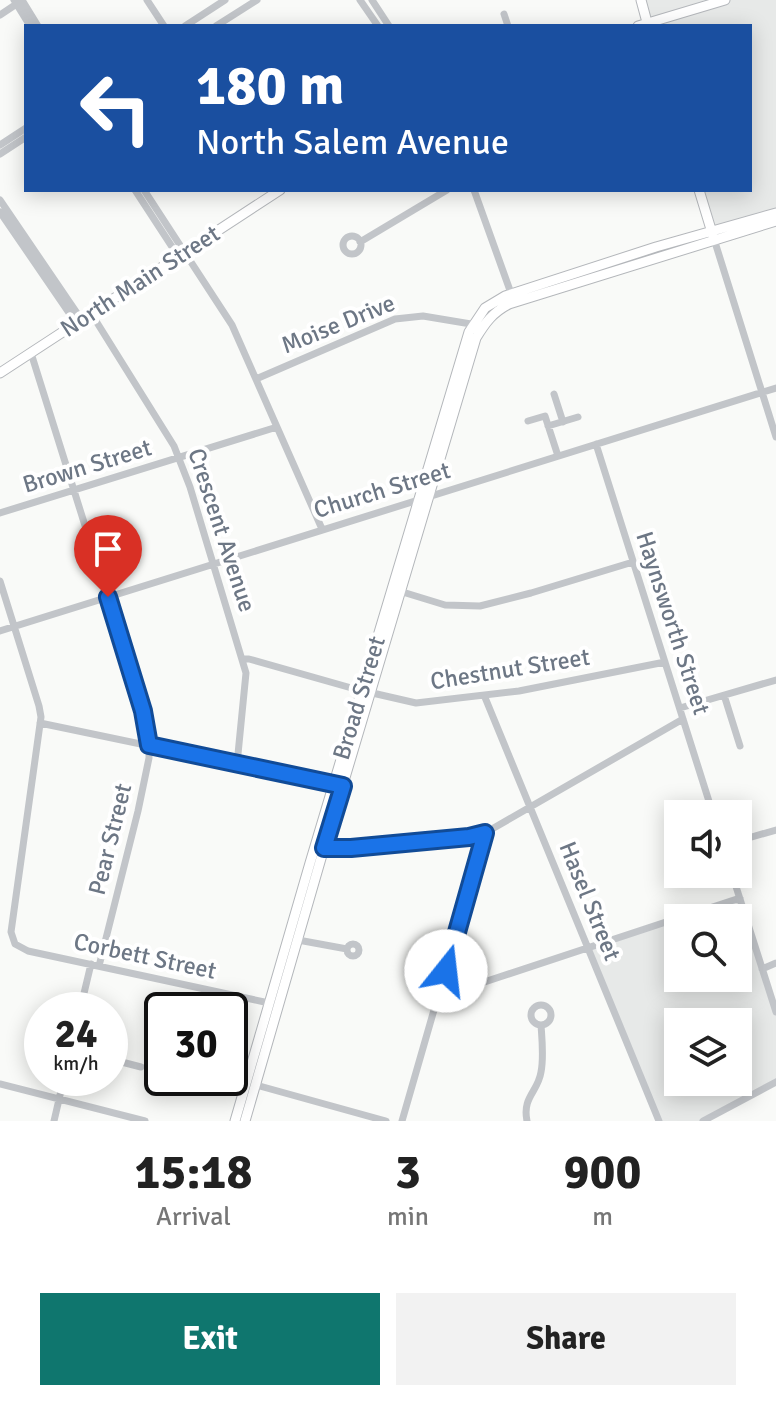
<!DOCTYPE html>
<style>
:root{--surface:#fff;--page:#f2f2f2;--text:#222;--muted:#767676;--accent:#0f766e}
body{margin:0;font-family:Signika,sans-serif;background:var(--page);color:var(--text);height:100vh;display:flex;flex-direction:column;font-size:30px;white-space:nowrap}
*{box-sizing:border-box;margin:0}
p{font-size:26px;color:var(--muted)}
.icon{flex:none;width:44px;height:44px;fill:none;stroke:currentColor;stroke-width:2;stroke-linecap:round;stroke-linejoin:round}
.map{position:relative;height:1121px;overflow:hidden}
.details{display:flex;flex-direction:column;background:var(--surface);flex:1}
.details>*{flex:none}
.banner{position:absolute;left:24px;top:24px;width:728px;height:168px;border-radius:0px;box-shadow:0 4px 20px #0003;background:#1a4fa0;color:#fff;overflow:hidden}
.controls{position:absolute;left:664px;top:800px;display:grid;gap:16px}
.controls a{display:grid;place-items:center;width:88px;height:88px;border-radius:0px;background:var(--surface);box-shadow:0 4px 20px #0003;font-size:40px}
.speed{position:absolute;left:24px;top:992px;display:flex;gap:16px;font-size:40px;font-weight:700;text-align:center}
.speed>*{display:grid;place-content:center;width:104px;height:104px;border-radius:50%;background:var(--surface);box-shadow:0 4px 20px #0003;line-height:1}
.speed small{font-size:20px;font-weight:400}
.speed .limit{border:4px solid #111;border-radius:12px;background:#fff;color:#111}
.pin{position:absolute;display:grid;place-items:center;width:68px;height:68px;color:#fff;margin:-82px -34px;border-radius:50% 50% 50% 0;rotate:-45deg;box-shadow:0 0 8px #0007}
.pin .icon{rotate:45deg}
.me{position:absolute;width:88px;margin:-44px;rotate:16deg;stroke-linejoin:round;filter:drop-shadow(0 0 6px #0008)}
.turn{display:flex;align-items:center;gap:28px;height:168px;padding:0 40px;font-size:36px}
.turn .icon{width:104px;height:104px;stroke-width:2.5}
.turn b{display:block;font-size:56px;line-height:68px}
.eta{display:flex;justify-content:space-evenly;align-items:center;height:136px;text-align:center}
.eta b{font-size:48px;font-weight:700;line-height:56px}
.primary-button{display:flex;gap:16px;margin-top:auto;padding:16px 40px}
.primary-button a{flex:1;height:92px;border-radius:0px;background:var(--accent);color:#fff;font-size:32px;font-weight:700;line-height:92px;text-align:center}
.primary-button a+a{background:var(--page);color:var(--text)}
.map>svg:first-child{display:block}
.built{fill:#e7e9e8;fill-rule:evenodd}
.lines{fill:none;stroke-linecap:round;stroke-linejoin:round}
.major-casing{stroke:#b4b7bb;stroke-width:11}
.minor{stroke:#c2c5c9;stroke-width:7}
.major{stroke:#fff;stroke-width:9}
.route-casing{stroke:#114b97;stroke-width:20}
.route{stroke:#1a73e8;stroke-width:14}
.labels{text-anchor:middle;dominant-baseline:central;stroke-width:8;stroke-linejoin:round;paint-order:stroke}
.street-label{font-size:24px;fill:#6d7785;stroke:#fff}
</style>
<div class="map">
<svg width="776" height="1121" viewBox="0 0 776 1121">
<rect width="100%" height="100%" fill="#f9faf8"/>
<path class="built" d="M641,0h135v217l-63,19 -14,-46h51v-164h-102z
M740,898l36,114v70l-73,39h-44l-71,-173 90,-29v59h60v-60h-58zM678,1022h60v60h-60z"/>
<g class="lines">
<defs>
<path id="major" d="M641,0l7,26
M638,26l87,-26
M699,190l14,46
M0,373l280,-183
M235,1121l75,-258 159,-531 16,-24 20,-12 151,-49 120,-34
M245,1121l79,-273 152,-510c9,-15 17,-26 33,-34l267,-83"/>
</defs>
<use href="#major" class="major-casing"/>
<path class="minor" d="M14,0l16,26
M22,0l16,26
M147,0l17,26
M360,0l18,26
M372,0l17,26
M504,14l4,12
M0,15l18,-12
M185,26l40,-26
M216,26l41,-26
M0,145l26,-17
M0,154l26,-17
M135,190l43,66
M144,190l88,135 90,204
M474,190l38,106
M0,200l81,119
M0,212l76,111
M343 245a9 9 0 1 1 18 0a9 9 0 1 1-18 0Z
M714,239l62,198
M360,242l87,-52
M91,313l83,133 16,41 56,186 -9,91
M31,353l112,358 6,25v22l-11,53 -39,155
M256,379l139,-60 28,-3 54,9
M554,394l9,28
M528,421l17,-5 13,40
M548,426l30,-9
M596,444l117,370
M0,513l277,-86
M0,581l39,125 2,11 -30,215 4,12 13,7 241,52
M396,590l49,15 35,1 51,-13 102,-31
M0,631l776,-243
M243,659h6l106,30 61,14 103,-12 146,-29
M484,695l175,426
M724,695l16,51
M680,708l96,-28
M40,723l297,62
M738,841l38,-11
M321,847l8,2 22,-1 118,-11 16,-4 198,-114
M732,874l44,138
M679,918l61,-20
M298,940l49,9
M347 950a6 6 0 1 1 12 0a6 6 0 1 1-12 0Z
M762,969l14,-6
M439,997l239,-79
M531 1015a10 10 0 1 1 20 0a10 10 0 1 1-20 0Z
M80,1010l11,-46
M110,1059l31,8
M0,1084l145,37
M256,1085l130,36
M54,1121l10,-43
M402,1121l83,-288
M527,1121c-5,-24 11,-29 14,-49 3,-15 1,-32 0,-47
M703,1121l73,-39"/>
<use href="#major" class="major"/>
</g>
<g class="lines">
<defs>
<path id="route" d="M108,597l35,114 6,34 194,41 -19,62h27l118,-11 16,-4 -39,138"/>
</defs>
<use href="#route" class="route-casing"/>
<use href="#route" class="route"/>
</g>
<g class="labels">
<g class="street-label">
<text transform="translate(140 281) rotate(-33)">North Main Street</text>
<text transform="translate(338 324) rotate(-22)">Moise Drive</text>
<text transform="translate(87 466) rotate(-17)">Brown Street</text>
<text transform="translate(382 490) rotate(-17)">Church Street</text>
<text transform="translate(222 530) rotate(72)">Crescent Avenue</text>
<text transform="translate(673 623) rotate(72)">Haynsworth Street</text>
<text transform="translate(510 669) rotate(-9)">Chestnut Street</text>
<text transform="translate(359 698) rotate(-73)">Broad Street</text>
<text transform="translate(110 839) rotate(-76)">Pear Street</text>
<text transform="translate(590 901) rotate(68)">Hasel Street</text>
<text transform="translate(145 956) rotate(12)">Corbett Street</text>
</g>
</g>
</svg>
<div class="controls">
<a><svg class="icon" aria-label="sound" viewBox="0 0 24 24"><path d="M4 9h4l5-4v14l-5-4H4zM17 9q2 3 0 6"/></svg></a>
<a><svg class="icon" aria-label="search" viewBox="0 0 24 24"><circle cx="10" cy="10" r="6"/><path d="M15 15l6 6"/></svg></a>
<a><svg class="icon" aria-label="layers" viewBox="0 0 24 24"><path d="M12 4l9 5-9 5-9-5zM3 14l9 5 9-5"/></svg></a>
</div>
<div class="speed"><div>24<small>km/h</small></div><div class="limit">30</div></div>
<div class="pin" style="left:108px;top:597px;background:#d93025"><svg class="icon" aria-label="arrive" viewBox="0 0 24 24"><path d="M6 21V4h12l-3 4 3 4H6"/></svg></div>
<svg class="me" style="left:446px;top:971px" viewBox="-20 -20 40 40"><circle r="19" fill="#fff"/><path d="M0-13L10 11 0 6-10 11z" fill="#1a73e8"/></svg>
<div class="banner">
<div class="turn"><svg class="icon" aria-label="left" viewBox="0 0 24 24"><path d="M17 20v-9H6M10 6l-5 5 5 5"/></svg><div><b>180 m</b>North Salem Avenue</div></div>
</div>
</div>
<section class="details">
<div class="eta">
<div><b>15:18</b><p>Arrival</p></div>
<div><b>3</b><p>min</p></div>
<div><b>900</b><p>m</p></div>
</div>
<div class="primary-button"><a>Exit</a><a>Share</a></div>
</section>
